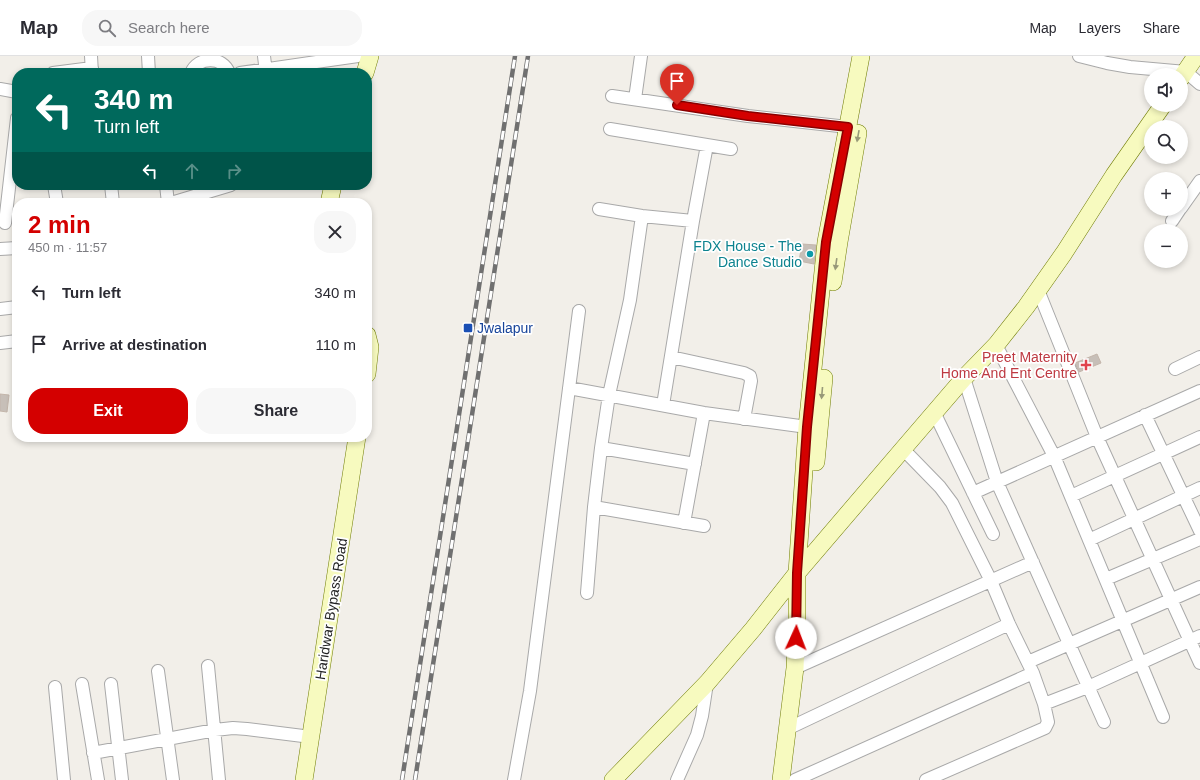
<!DOCTYPE html>
<meta charset="utf-8">
<style>
:root{--surface:#fff;--page:#f7f7f7;--text:#2b2b33;--muted:#7c7c81;--line:#e1e1e2;--accent:#d40000}
body{margin:0;font-family:Arial,sans-serif;background:var(--page);color:var(--text);height:100vh;display:flex;flex-direction:column;font-size:15px;white-space:nowrap}
*{box-sizing:border-box;margin:0}
p{font-size:13px;color:var(--muted)}
.icon{flex:none;width:22px;height:22px;fill:none;stroke:currentColor;stroke-width:2;stroke-linecap:round;stroke-linejoin:round}
.map{position:relative;flex:1;overflow:hidden}
.side{position:absolute;left:12px;top:142px;width:360px;height:244px;display:flex;flex-direction:column;background:var(--surface);border-radius:16px;box-shadow:0 2px 6px #0003}
.side>*{flex:none}
.banner{position:absolute;left:12px;top:12px;width:360px;height:122px;border-radius:16px;box-shadow:0 2px 6px #0003;background:#00695c;color:#fff;overflow:hidden}
.fabs{position:absolute;left:1144px;top:12px;display:grid;gap:8px}
.fabs a{display:grid;place-items:center;width:44px;height:44px;border-radius:50%;background:var(--surface);box-shadow:0 2px 6px #0003;font-size:20px}
.pin{position:absolute;display:grid;place-items:center;width:34px;height:34px;color:#fff;margin:-41px -17px;border-radius:50% 50% 50% 0;rotate:-45deg;box-shadow:0 0 4px #0007}
.pin .icon{rotate:45deg}
.me{position:absolute;width:44px;margin:-22px;rotate:2deg;stroke-linejoin:round;filter:drop-shadow(0 0 3px #0008)}
.turn{display:flex;align-items:center;gap:14px;height:84px;padding:0 16px;font-size:18px}
.turn .icon{width:52px;height:52px;stroke-width:2.5}
.turn b{display:block;font-size:28px;line-height:34px}
.lanes{display:flex;align-items:center;height:38px;padding:0 16px;background:#0003;justify-content:center;gap:20px;direction:ltr}
.lanes .off{opacity:.35}
.round{display:grid;place-items:center;flex:none;width:42px;height:42px;border-radius:16px;background:var(--page)}
.head{display:flex;align-items:center;justify-content:space-between;height:68px;padding:0 16px}
h1{font-size:24px;font-weight:700;line-height:30px;color:var(--accent)}
.cta{display:flex;gap:8px;margin-top:auto;padding:8px 16px}
.cta a{flex:1;height:46px;border-radius:16px;background:var(--accent);color:#fff;font-size:16px;font-weight:700;line-height:46px;text-align:center}
.cta a+a{background:var(--page);color:var(--text)}
ul{padding:0;list-style:none}
li{display:flex;align-items:center;gap:12px;height:52px;padding:0 16px}
li div{flex:1}
li b{display:block;font-size:15px}
li em{font-style:normal}
header{display:flex;align-items:center;gap:24px;box-sizing:border-box;height:56px;padding:0 20px;background:var(--surface);border-bottom:1px solid var(--line)}
header strong{font-size:19px}
nav{display:flex;gap:22px;margin-inline-start:auto;font-size:14px}
.search{width:280px;height:36px;background:var(--page);display:flex;align-items:center;gap:10px;box-sizing:border-box;padding:0 14px;border-radius:16px;color:var(--muted);font-size:15px}
.map>svg:first-child{display:block}
.building{fill:#c7bfb8;stroke:#c4b6ab}
.lines{fill:none;stroke-linecap:round;stroke-linejoin:round}
.street-casing{stroke:#a9a9a9;stroke-width:14}
.secondary-casing{stroke:#707d05;stroke-width:18}
.street{stroke:#fff;stroke-width:12}
.secondary{stroke:#f7fabf;stroke-width:17}
.rail-casing{stroke:#707070;stroke-width:4.5}
.rail{stroke:#fff;stroke-width:3;stroke-dasharray:9;stroke-linecap:butt}
.oneway{fill:#979978}
.route-casing{stroke:#8a0000;stroke-width:10}
.route{stroke:#d40000;stroke-width:7}
.culture-dot{fill:#0f9aa8;stroke:#fff;stroke-width:1.5}
.transit-dot{fill:#1a4fb4;stroke:#fff;stroke-width:1.5}
.health-dot{fill:#e0444e;stroke:#fff;stroke-width:1.5}
.labels{text-anchor:middle;dominant-baseline:central;stroke-width:3.5;stroke-linejoin:round;paint-order:stroke}
.culture-label{font-size:14px;fill:#0d838f;stroke:#fff;text-anchor:end}
.transit-label{font-size:14px;fill:#164399;stroke:#fff;text-anchor:start}
.health-label{font-size:14px;fill:#be3a42;stroke:#fff;text-anchor:end}
.street-label{font-size:14px;fill:#222;stroke:#fff}
</style>
<header>
<strong>Map</strong>
<div class="search"><svg class="icon" aria-label="search" viewBox="0 0 24 24"><circle cx="10" cy="10" r="6"/><path d="M15 15l6 6"/></svg>Search here</div>
<nav><a>Map</a><a>Layers</a><a>Share</a></nav>
</header>
<div class="map">
<svg width="1200" height="724" viewBox="0 0 1200 724">
<rect width="100%" height="100%" fill="#f2efe9"/>
<path class="building" d="M802,188l14,1 -2,19 -15,-3z
M1097,298l4,9 -22,9 -4,-9z
M0,338l9,1 -2,17 -7,-1z"/>
<g class="lines">
<defs>
<path id="street" d="M91,0l1,17
M148,0l1,17
M264,0l2,17
M1079,0l28,7 23,4 56,5 14,12
M53,17l39,-5
M191,17c7,-17 32,-17 38,0
M240,17l118,-17
M0,33l17,3
M612,40l136,20 100,11
M635,43l6,-43
M610,73l121,20
M54,129l3,18
M111,129l2,18
M166,129l2,18
M171,147l60,-18
M1181,152l19,-27
M599,153l43,7 51,5
M1172,165l8,-12
M5,167l12,-105
M0,193l17,-1
M1038,234l59,147 103,226
M0,253l17,-2
M0,287l17,-2
M996,289l58,111 109,261
M671,301l73,16 6,3 1,5 -7,38
M1175,313l25,-12
M964,322l33,104 107,240
M569,332l135,25 103,14
M663,349l30,-184 14,-76
M934,356l59,122
M1145,359l55,116
M601,392l94,16
M903,393l37,38 12,16 39,78 18,43 24,49 11,31 4,18 -3,6 -119,52
M973,437l227,-102
M1071,440l129,-59
M594,451l110,19
M684,467l20,-110
M1089,484l111,-52
M1106,523l94,-40
M587,537l7,-86 7,-59 8,-53 21,-95 12,-84
M1028,606l172,-75
M208,610l11,114
M795,612l238,-106
M158,615l15,109
M82,628l16,96
M111,628l11,96
M55,631l9,93
M1044,648l44,-17 112,-51
M787,673l222,-105
M93,697l122,-23 18,-2 14,1 64,8
M514,724l16,-89 49,-380
M677,724l20,-45 5,-19 5,-33
M795,724l238,-107"/>
<path id="secondary" d="M365,17l5,-17
M1181,22l15,-22
M329,147l4,-18
M833,226l6,-40 19,-109
M367,279l3,12 -3,27
M816,406l8,-84
M304,724l53,-343
M613,724l94,-97 46,-54 44,-56 106,-124 61,-71 32,-33 30,-38 38,-54 50,-78 49,-70
M781,724l14,-112 2,-46v-49l10,-146 19,-185 35,-186"/>
</defs>
<use href="#street" class="street-casing"/>
<use href="#secondary" class="secondary-casing"/>
<use href="#street" class="street"/>
<use href="#secondary" class="secondary"/>
<defs>
<path id="rail" d="M402,724l113,-724
M415,724l113,-724"/>
</defs>
<use href="#rail" class="rail-casing"/>
<use href="#rail" class="rail"/>
</g>
<defs><path id="oneway-solid" d="M-6-.8H1V-3.2L6.5 0L1 3.2V.8H-6Z"/></defs>
<g class="oneway">
<use href="#oneway-solid" transform="translate(858 80) rotate(100)"/>
<use href="#oneway-solid" transform="translate(836 208) rotate(98)"/>
<use href="#oneway-solid" transform="translate(822 337) rotate(95)"/>
</g>
<g class="lines">
<defs>
<path id="route" d="M677,49l71,11 100,11 -22,115 -19,185 -10,146 -1,65"/>
</defs>
<use href="#route" class="route-casing"/>
<use href="#route" class="route"/>
</g>
<circle class="culture-dot" cx="810" cy="198" r="4"/>
<rect class="transit-dot" x="463" y="267" width="10" height="10" rx="2"/>
<path class="health-dot" d="M1084 303h4v4h4v4h-4v4h-4v-4h-4v-4h4z"/>
<g class="labels">
<g class="culture-label">
<text x="802" y="190">FDX House - The<tspan x="802" dy="16">Dance Studio</tspan></text>
</g>
<g class="transit-label">
<text x="477" y="272">Jwalapur</text>
</g>
<g class="health-label">
<text x="1077" y="301">Preet Maternity<tspan x="1077" dy="16">Home And Ent Centre</tspan></text>
</g>
<g class="street-label">
<text transform="translate(331 553) rotate(-81)">Haridwar Bypass Road</text>
</g>
</g>
</svg>
<div class="fabs">
<a><svg class="icon" aria-label="sound" viewBox="0 0 24 24"><path d="M4 9h4l5-4v14l-5-4H4zM17 9q2 3 0 6"/></svg></a>
<a><svg class="icon" aria-label="search" viewBox="0 0 24 24"><circle cx="10" cy="10" r="6"/><path d="M15 15l6 6"/></svg></a>
<a>+</a>
<a>−</a>
</div>
<div class="pin" style="left:677px;top:49px;background:#d93025"><svg class="icon" aria-label="arrive" viewBox="0 0 24 24"><path d="M6 21V4h12l-3 4 3 4H6"/></svg></div>
<svg class="me" style="left:796px;top:582px" viewBox="-20 -20 40 40"><circle r="19" fill="#fff"/><path d="M0-13L10 11 0 6-10 11z" fill="#d40000"/></svg>
<div class="banner">
<div class="turn"><svg class="icon" aria-label="left" viewBox="0 0 24 24"><path d="M17 20v-9H6M10 6l-5 5 5 5"/></svg><div><b>340 m</b>Turn left</div></div>
<div class="lanes"><svg class="icon" aria-label="left" viewBox="0 0 24 24"><path d="M17 20v-9H6M10 6l-5 5 5 5"/></svg><svg class="icon off" aria-label="ahead" viewBox="0 0 24 24"><path d="M12 20V5M6 11l6-6 6 6"/></svg><svg class="icon off" aria-label="right" viewBox="0 0 24 24"><path d="M7 20v-9h11M14 6l5 5-5 5"/></svg></div>
</div>
<section class="side">
<div class="head"><div><h1>2 min</h1><p>450 m · 11:57</p></div><a class="round"><svg class="icon" aria-label="close" viewBox="0 0 24 24"><path d="M6 6l12 12M18 6L6 18"/></svg></a></div>
<ul>
<li><svg class="icon" aria-label="left" viewBox="0 0 24 24"><path d="M17 20v-9H6M10 6l-5 5 5 5"/></svg><div><b>Turn left</b></div><em>340 m</em></li>
<li><svg class="icon" aria-label="arrive" viewBox="0 0 24 24"><path d="M6 21V4h12l-3 4 3 4H6"/></svg><div><b>Arrive at destination</b></div><em>110 m</em></li>
</ul>
<div class="cta"><a>Exit</a><a>Share</a></div>
</section>
</div>
